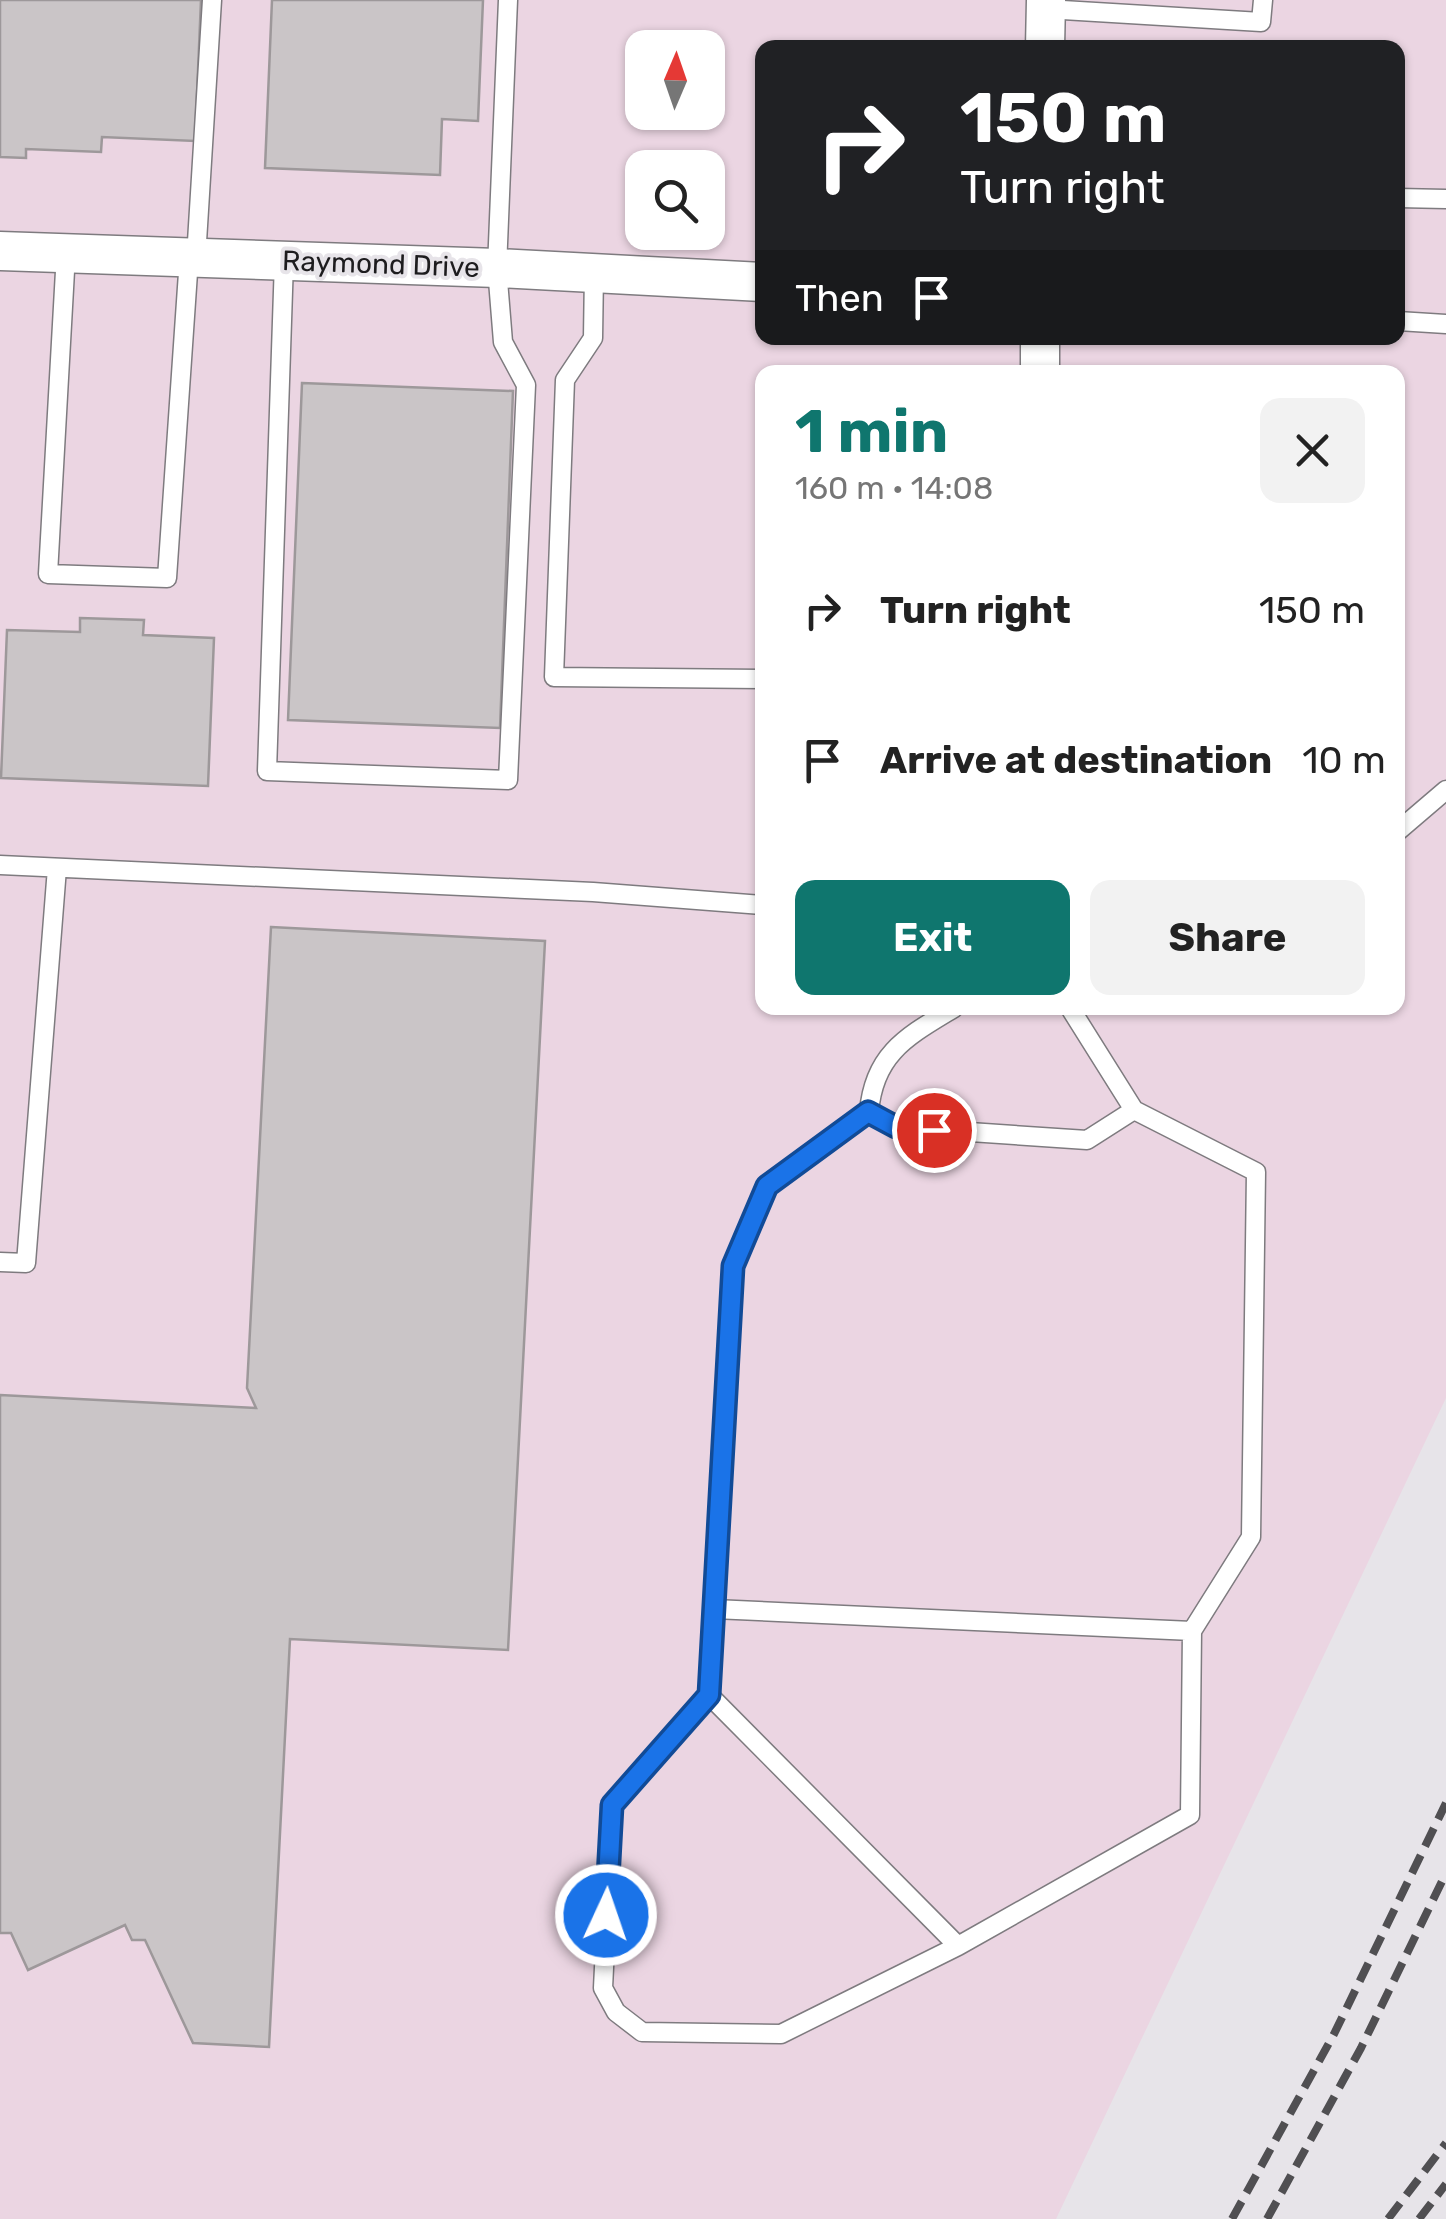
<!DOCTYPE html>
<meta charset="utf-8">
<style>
:root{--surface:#fff;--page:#f2f2f2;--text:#222;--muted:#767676;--accent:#0f766e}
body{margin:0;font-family:Rubik,sans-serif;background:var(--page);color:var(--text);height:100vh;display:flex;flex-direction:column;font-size:38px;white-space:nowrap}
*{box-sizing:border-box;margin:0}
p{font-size:32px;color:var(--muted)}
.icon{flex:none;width:55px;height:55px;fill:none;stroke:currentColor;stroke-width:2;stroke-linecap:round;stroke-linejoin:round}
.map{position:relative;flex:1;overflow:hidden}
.panel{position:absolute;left:755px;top:365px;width:650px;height:650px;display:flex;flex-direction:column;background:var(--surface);border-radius:20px;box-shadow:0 2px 8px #0004}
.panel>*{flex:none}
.banner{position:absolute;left:755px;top:40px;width:650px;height:305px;border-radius:20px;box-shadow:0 2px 8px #0004;background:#202124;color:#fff;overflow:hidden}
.needle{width:65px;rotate:2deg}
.buttons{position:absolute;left:625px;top:30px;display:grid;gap:20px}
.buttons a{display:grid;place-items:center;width:100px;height:100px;border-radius:20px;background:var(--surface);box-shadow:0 2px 8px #0004;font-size:50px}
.pin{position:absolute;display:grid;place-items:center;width:85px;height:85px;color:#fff;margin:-42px;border:5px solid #fff;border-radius:50%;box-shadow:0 2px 10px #0007}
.me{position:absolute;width:110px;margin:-55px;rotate:3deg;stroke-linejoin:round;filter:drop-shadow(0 0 8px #0008)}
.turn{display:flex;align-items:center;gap:35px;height:210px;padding:0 40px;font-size:45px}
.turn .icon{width:130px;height:130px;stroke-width:2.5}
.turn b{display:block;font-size:70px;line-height:85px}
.then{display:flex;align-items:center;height:95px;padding:0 40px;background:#0003;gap:20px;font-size:38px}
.round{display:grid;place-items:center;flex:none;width:105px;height:105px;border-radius:20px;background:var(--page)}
.headline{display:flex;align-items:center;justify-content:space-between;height:170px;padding:0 40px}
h1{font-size:60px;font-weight:700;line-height:75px;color:var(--accent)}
.action{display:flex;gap:20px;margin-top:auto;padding:20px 40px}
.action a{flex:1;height:115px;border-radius:20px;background:var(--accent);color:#fff;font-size:40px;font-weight:700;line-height:115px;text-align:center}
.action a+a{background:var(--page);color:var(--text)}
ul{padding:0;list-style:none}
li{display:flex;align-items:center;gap:30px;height:150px;padding:0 40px}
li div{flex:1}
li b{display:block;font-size:38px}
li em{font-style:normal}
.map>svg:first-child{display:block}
.industrial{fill:#ebd5e2;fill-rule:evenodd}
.building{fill:#cac5c7;stroke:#9d989a;stroke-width:2.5}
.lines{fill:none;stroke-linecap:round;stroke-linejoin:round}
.service-casing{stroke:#7e7b7f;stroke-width:21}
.minor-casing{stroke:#7e7b7f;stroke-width:41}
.service{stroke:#fff;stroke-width:18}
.minor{stroke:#fff;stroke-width:38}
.rail{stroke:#504f52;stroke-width:8;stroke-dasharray:20 10;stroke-linecap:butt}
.route-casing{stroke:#114b97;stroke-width:25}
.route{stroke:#1a73e8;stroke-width:18}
.labels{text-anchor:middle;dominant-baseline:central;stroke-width:8;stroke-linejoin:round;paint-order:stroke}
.street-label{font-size:28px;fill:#1d1c1e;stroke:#e7e4e9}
</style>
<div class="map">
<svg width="1446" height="2219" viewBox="0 0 1446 2219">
<rect width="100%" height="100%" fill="#e7e4e9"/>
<path class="industrial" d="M0,0h1446v1398l-390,821h-1056zM642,48h66v64h-66zM762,48h636v290h-636zM642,168h66v64h-66zM762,372h636v636h-636z"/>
<path class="building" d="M0,0h201l-6,141 -93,-4 -1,15 -75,-3v9l-26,-1z
M272,0h211l-5,121 -36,-2 -2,56 -175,-7z
M302,383l211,8 -13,337 -212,-8z
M80,618l64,2 -1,15 71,3 -6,148 -207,-8 6,-148 73,2z
M271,927l274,14 -37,709 -218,-11 -21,408 -76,-4 -48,-103h-13l-7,-15 -97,45 -17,-37h-11v-538l256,13 -9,-20z"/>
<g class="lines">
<defs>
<path id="service" d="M1046,9l215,13 2,-22
M1398,198l48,1
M66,253l-18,321 119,4 22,-320
M196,258l16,-258
M284,261l-17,510 241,9 18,-395 -23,-43 -6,-74 11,-268
M594,272l-1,66 -28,42 -11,297 208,2
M1398,321l48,3
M1398,831l48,-41
M0,865l593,27 169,13
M954,1008c-46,28 -80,45 -85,104l27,15 191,13 47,-30 -64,-102
M1134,1110l122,62 -5,365 -59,94
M0,1262l26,1 31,-395
M714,1609l478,22 -2,184 -232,131 -249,-251 24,-429 34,-80 102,-74
M709,1695l-97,110 -9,183 13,24 26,20 139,2 177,-88"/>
<path id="minor" d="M1045,48l1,-48
M0,251l497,17 265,14
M1040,372v-34"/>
</defs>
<use href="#service" class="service-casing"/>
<use href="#minor" class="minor-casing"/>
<use href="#service" class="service"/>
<use href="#minor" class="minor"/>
<path class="rail" d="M1232,2219l102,-185 112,-231
M1267,2219l94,-171 85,-175
M1388,2219l58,-76
M1419,2219l27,-35"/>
</g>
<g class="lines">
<defs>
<path id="route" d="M606,1915l6,-110 97,-110 24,-429 34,-80 101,-74 28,15 38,3"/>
</defs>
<use href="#route" class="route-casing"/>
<use href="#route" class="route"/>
</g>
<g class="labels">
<g class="street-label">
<text transform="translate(381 264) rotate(2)">Raymond Drive</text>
</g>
</g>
</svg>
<div class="buttons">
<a><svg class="needle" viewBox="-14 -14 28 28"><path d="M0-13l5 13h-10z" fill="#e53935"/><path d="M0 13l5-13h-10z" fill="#767676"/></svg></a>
<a><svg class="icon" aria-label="search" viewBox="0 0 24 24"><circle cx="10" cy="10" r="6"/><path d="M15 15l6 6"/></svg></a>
</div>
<div class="pin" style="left:934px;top:1130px;background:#d93025"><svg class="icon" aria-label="arrive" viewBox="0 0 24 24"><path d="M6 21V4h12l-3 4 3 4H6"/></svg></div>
<svg class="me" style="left:606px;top:1915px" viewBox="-20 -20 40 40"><circle r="17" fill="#1a73e8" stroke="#fff" stroke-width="3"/><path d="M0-11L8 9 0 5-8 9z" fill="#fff"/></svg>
<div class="banner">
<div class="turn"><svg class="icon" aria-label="right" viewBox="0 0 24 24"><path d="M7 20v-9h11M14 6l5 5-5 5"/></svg><div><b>150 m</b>Turn right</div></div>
<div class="then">Then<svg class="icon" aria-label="arrive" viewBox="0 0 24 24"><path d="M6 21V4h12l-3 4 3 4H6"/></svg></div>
</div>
<section class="panel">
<div class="headline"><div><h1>1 min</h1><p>160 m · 14:08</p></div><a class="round"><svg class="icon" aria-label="close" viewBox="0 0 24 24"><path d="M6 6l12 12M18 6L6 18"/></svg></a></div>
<ul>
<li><svg class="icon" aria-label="right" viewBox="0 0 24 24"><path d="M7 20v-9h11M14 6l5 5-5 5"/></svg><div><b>Turn right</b></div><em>150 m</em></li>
<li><svg class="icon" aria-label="arrive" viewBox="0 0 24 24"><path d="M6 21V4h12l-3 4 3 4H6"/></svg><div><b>Arrive at destination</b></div><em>10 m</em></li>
</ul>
<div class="action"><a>Exit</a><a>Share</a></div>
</section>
</div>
